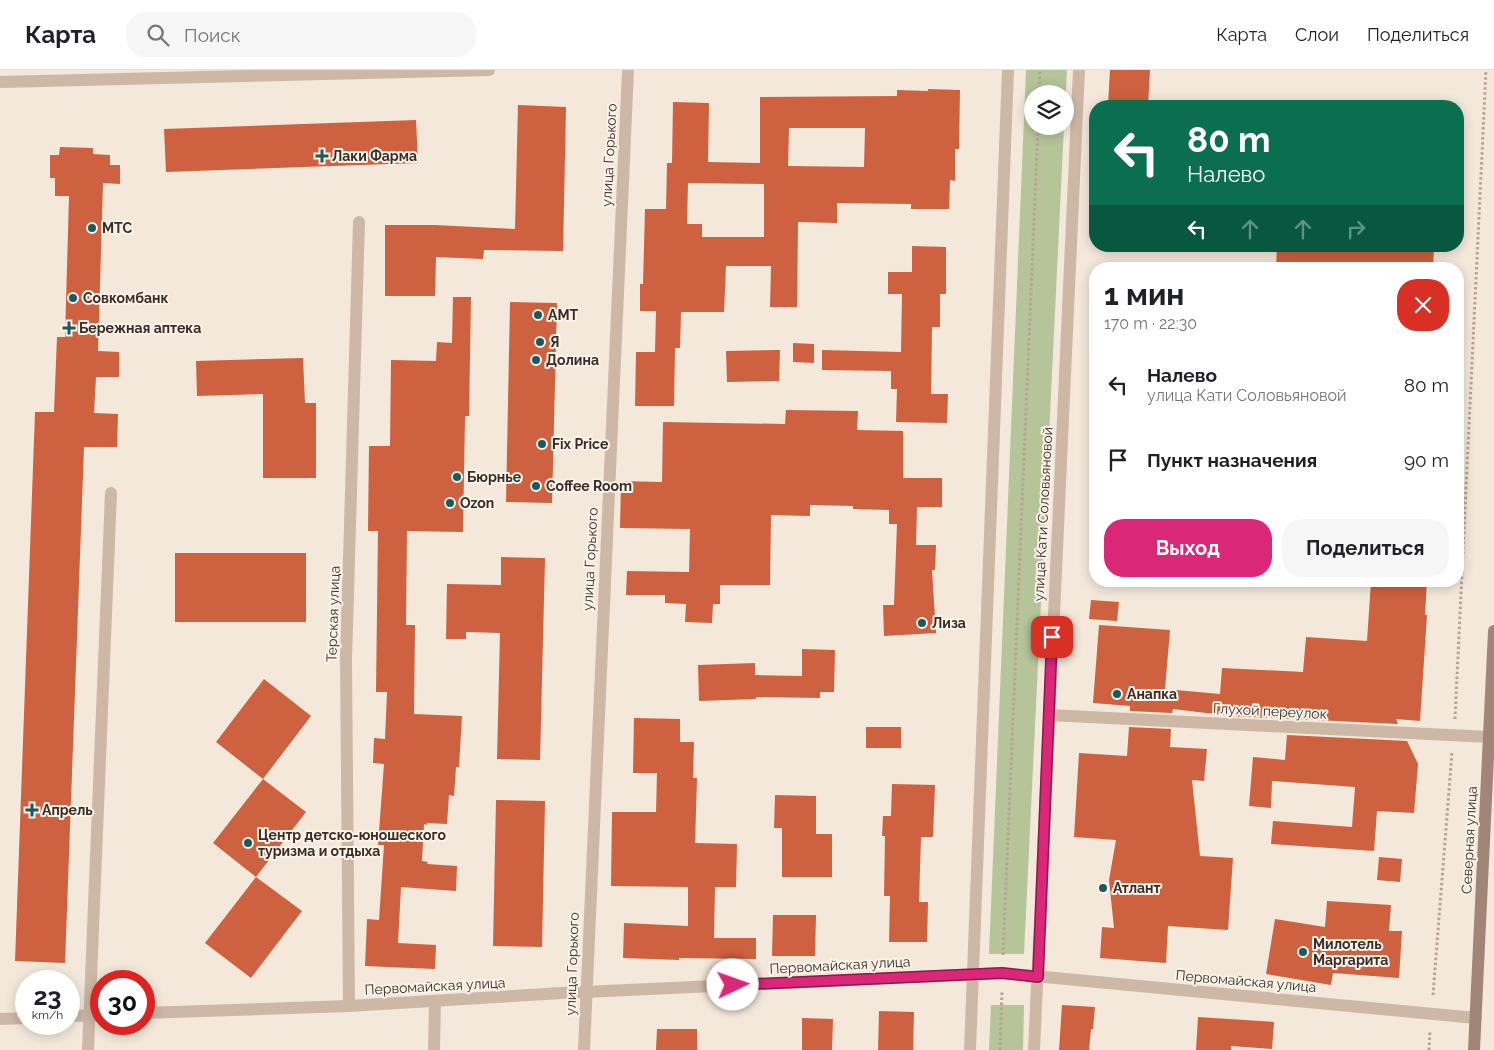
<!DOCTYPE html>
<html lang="ru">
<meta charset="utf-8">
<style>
:root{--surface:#fff;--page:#f6f6f6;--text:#202124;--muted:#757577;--line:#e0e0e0;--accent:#db2777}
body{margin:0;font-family:Raleway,sans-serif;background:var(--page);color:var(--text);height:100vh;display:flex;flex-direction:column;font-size:19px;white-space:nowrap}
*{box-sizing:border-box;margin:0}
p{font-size:16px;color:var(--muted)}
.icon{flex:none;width:28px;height:28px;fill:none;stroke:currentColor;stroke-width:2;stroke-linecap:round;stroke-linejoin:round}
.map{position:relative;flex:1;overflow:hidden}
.panel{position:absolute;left:1089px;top:192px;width:375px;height:325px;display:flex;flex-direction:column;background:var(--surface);border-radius:20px;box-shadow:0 2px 12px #0003}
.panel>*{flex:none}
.hud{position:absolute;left:1089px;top:30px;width:375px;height:152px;border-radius:20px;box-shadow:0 2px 12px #0003;background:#0b6e4f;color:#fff;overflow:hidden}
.fabs{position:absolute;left:1024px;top:15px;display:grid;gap:10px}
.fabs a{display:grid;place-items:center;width:50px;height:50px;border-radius:50%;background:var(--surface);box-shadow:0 2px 12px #0003;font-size:25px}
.speed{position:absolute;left:15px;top:900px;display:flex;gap:10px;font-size:25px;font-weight:700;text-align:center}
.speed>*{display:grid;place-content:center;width:65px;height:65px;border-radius:50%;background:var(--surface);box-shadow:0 2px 12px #0003;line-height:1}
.speed small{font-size:12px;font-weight:400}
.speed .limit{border:8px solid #d22;background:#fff;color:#111}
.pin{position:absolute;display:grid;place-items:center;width:42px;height:42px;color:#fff;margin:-21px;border-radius:10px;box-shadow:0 2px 8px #0006}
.me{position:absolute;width:55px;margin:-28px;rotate:87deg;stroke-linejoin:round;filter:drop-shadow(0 0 4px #0008)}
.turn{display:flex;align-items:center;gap:18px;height:105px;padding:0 15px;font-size:22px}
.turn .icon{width:65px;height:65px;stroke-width:2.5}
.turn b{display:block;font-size:35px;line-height:42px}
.lanes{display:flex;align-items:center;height:48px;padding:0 15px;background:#0003;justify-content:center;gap:25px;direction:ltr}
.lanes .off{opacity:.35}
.round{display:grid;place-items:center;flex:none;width:52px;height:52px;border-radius:20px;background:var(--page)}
.overview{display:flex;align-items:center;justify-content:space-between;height:85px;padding:0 15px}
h1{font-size:30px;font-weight:700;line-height:38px}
.primary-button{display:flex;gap:10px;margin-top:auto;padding:10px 15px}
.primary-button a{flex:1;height:58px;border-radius:20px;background:var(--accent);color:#fff;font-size:20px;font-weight:700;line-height:58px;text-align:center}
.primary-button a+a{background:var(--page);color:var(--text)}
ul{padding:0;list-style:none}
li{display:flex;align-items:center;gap:15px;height:75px;padding:0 15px}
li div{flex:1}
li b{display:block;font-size:19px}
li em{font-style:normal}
header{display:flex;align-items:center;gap:30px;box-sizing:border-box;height:70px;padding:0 25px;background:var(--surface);border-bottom:1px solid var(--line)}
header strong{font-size:24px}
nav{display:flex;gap:28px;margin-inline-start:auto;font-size:18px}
.search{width:350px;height:45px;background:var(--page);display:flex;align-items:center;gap:12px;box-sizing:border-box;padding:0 18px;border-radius:20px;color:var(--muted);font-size:19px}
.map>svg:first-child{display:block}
.green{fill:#b6c49a}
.building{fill:#ce613f;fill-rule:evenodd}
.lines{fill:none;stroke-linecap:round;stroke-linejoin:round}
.path{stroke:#b9a290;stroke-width:3;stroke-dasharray:2.5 2.5;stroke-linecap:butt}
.lane{stroke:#cdb8a6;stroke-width:12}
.street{stroke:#cdb8a6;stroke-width:12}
.secondary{stroke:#a18677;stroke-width:12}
.route-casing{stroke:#8e194d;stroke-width:12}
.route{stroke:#db2777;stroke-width:9}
.poi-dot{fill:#1a595d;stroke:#fbf2e8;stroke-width:2}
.labels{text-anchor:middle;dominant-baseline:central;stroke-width:4;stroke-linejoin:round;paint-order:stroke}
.street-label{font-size:14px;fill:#382d28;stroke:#fbf2e8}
.poi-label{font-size:14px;font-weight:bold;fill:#382d28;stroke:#fbf2e8;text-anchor:start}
</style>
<header>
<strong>Карта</strong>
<div class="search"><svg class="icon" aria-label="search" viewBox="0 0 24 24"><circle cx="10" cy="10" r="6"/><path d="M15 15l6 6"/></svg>Поиск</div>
<nav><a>Карта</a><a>Слои</a><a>Поделиться</a></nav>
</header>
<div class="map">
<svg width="1494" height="980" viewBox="0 0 1494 980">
<rect width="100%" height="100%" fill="#f4e8db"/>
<path class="green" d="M1026,0h41l-2,41v-17h-33v32h32l-40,828h-35z
M991,935h33l-1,45h-34z"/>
<path class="building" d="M1110,0h40l-2,36 -40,-1z
M928,19l32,1 -1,59h-4v32l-5,-1 -1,29h-38v-5l-74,-1v20l-39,-1 -1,85h-27l1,-41h-45l-2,46h-43l-1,36h-5l-1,58h-39l1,-54h19l1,-41h-16v-27h3l2,-75h21l1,-46h5l1,-61 36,1 -1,59 52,1v-66l137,-1v-6l31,1zM789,58h76l-1,39 -76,-1zM688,113l76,1v53h-62v-13h-15z
M518,35l48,2 -3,144 -79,-1 -1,9 -47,-2 -1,39h-50v-71h50l80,4z
M416,50l2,43 -252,9 -2,-43z
M60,77l33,1v6l17,1v10h10v19l-17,-1 -5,168 21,1v25h-23l-2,36 24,1 -1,33h-33l-19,516 -50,-2 20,-549h19l3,-75h8l4,-141h-14v-18h-5v-23h9z
M912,176l34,1v47h-6v33h-8l-1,67h17l-1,29 -51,-1 1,-33h-6v-18l-69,-1v-20l79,2 1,-58h-14v-22h24z
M1277,176l157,2 -1,21h-157z
M453,227h18l-2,119h-4l-2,116 -56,-1 -1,94h9l-1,89 48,2 -3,51h-3l-2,29 -5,-1 -2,29 -20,-1v2l-3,-1 -2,37 6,1 -1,2 30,2 -1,25 -55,-4 -3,56 38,2 -1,24 -70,-3 2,-47 12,1 5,-75h-6l6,-81 -11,-1 1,-25 11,1 2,-47h-11l2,-161h-10l1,-85h21l1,-86 45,1 1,-19 15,1z
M510,232l47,1 -5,200 -46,-1z
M793,273l21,1v19l-21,-1z
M780,280l-1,31 -52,1 -1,-31z
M303,288l2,45h11v75h-53v-84l-66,2 -1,-35z
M786,340l72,1 -1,19 46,1v47h39v29h-25l-1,38h20l-1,25h-3l4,63 -52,3 -1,-31h11l3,-81h-8v-14l-36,-1v-3l-43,-1v11l-39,-1 -1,70h-50v19h-7l-1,19 -27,-1 1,-18 -21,-1v-8h-39l1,-24 62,1 1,-43 -70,-1 1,-47 41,1 1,-60 122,2z
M175,483h131v69h-131z
M501,487l44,1 -5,202 -43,-1 3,-126 -34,-1v7h-20l1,-55 54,1z
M1371,511h56l-2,34h2l-7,106 -24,-2 2,5 -167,-8 -58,-7 -1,4 -42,-2v-5l-37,-3 6,-78 71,5 -5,59 55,5 2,-26 81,4 3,-35 61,4z
M1091,530l28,2 -2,19 -28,-2z
M802,579l33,1 -1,42h-14v6l-64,-1v2l-57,2 -1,-36 57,-2v12l47,1z
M264,609l47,37 -48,63 -47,-37z
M634,648l46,1v23h14l-1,36h4l-2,65 42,1 -1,43h-21l-1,51h42v21l-77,-1v2l-56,-2 1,-35 64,3v-39l-77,-1 1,-74h44l1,-39h-24z
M866,657h35v21h-35z
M1129,657l42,2 -1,18 37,2 -3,32 -12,-1 8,76 33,2 -5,72 -60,-4 -2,37 -66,-5 2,-31 12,1 -5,-48 7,-40 -42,-3 5,-84 48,3z
M1287,665l120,6 11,23 -4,49 -37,-2 -3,40 -103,-7 2,-23 79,6 3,-40 -83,-6 -1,27 -22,-2 4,-49 32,3z
M263,709l43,33 -50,65 -43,-34z
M892,714l43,1 -2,52h-12l-2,65h9l-1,40h-38l1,-46h-6l1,-60h-3l1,-20h8z
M775,725l41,1v38h16v43h-50v-49h-8z
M496,730l49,1 -3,146 -49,-1z
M1379,787l23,2 -2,23 -23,-2z
M256,807l46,34 -51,67 -46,-35z
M1327,831l64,4 -2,26h13l-3,47 -66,-5 -2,12 -65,-11 9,-55 50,8z
M773,845h43l-1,41h-43z
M1062,935l33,2 -2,22h-2l-2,21h-30z
M879,941l35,1 -1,38h-35z
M1198,947l76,5 -2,27 -41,-3v4h-35z
M802,948l31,1 -1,31h-30z
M657,959h40v21h-41z"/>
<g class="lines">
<path class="path" d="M1039,24l1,-24
M1455,649l31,-649
M1003,885l35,-829
M1433,925l19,-243
M1000,980l2,-59
M1429,980l1,-19"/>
<path class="lane" d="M88,980l23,-557
M434,980l1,-49"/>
<path class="street" d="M0,12l489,-12
M1049,645l440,22
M349,936l-3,-346 13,-438
M144,943l205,-7 213,-13 440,-20 474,45
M69,946l32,-1
M0,949l26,-1
M584,980l44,-980
M970,980l38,-980
M1034,980l45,-980"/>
<path class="secondary" d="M1474,980l20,-419"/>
</g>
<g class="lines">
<defs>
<path id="route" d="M733,915l269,-12 36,4 14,-340"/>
</defs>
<use href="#route" class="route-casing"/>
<use href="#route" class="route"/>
</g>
<g class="poi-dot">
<path d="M319.5 78.5h5v5h5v5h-5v5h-5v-5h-5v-5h5z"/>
<circle cx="92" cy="158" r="5"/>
<circle cx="73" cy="228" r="5"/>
<circle cx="538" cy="245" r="5"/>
<path d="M66.5 250.5h5v5h5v5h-5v5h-5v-5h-5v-5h5z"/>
<circle cx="540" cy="272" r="5"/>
<circle cx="536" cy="290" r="5"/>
<circle cx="542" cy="374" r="5"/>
<circle cx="457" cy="407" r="5"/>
<circle cx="536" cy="416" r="5"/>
<circle cx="450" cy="433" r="5"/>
<circle cx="922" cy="553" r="5"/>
<circle cx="1117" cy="624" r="5"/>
<path d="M29.5 732.5h5v5h5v5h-5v5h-5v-5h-5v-5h5z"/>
<circle cx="248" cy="773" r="5"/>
<circle cx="1103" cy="818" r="5"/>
<circle cx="1303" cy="882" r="5"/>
</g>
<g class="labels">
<g class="street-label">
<text transform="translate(609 85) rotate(-87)">улица Горького</text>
<text transform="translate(1043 444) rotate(-87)">улица Кати Соловьяновой</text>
<text transform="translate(590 489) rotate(-87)">улица Горького</text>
<text transform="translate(333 544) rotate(-88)">Терская улица</text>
<text transform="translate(1270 641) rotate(3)">Глухой переулок</text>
<text transform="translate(1469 770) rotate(-87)">Северная улица</text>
<text transform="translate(572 894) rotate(-88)">улица Горького</text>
<text transform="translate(840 895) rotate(-3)">Первомайская улица</text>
<text transform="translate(1246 911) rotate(5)">Первомайская улица</text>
<text transform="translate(435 916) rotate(-3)">Первомайская улица</text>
</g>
<g class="poi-label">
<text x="332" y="86">Лаки Фарма</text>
<text x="102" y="158">МТС</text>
<text x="83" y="228">Совкомбанк</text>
<text x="548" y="245">АМТ</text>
<text x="79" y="258">Бережная аптека</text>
<text x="550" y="272">Я</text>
<text x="546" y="290">Долина</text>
<text x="552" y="374">Fix Price</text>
<text x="467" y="407">Бюрнье</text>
<text x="546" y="416">Coffee Room</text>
<text x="460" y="433">Ozon</text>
<text x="932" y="553">Лиза</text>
<text x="1127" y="624">Анапка</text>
<text x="42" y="740">Апрель</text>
<text x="258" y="765">Центр детско-юношеского<tspan x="258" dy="16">туризма и отдыха</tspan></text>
<text x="1113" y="818">Атлант</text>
<text x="1313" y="874">Милотель<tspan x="1313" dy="16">Маргарита</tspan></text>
</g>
</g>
</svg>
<div class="fabs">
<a><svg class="icon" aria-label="layers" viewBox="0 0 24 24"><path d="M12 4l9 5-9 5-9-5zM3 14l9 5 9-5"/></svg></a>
</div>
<div class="speed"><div>23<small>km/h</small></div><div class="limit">30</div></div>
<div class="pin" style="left:1052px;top:567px;background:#d93025"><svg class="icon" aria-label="arrive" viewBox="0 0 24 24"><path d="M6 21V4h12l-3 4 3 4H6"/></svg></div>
<svg class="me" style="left:733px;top:915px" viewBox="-20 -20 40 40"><circle r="19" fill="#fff"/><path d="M0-13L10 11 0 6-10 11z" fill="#db2777"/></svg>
<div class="hud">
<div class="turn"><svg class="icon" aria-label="left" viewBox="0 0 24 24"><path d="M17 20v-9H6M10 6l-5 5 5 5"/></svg><div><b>80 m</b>Налево</div></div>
<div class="lanes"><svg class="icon" aria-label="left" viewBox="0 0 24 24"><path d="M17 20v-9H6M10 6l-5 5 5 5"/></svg><svg class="icon off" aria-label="ahead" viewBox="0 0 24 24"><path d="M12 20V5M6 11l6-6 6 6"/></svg><svg class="icon off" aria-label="ahead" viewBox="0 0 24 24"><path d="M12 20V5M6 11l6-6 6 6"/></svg><svg class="icon off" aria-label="right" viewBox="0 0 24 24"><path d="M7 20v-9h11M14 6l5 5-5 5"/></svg></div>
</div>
<section class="panel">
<div class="overview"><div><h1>1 мин</h1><p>170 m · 22:30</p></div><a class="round" style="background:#d93025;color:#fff"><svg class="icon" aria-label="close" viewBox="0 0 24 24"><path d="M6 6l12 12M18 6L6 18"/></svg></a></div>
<ul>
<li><svg class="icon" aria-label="left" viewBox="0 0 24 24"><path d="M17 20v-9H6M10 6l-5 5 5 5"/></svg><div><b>Налево</b><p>улица Кати Соловьяновой</p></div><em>80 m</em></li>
<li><svg class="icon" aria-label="arrive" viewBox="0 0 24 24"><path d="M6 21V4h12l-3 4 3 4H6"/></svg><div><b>Пункт назначения</b></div><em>90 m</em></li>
</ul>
<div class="primary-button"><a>Выход</a><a>Поделиться</a></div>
</section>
</div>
